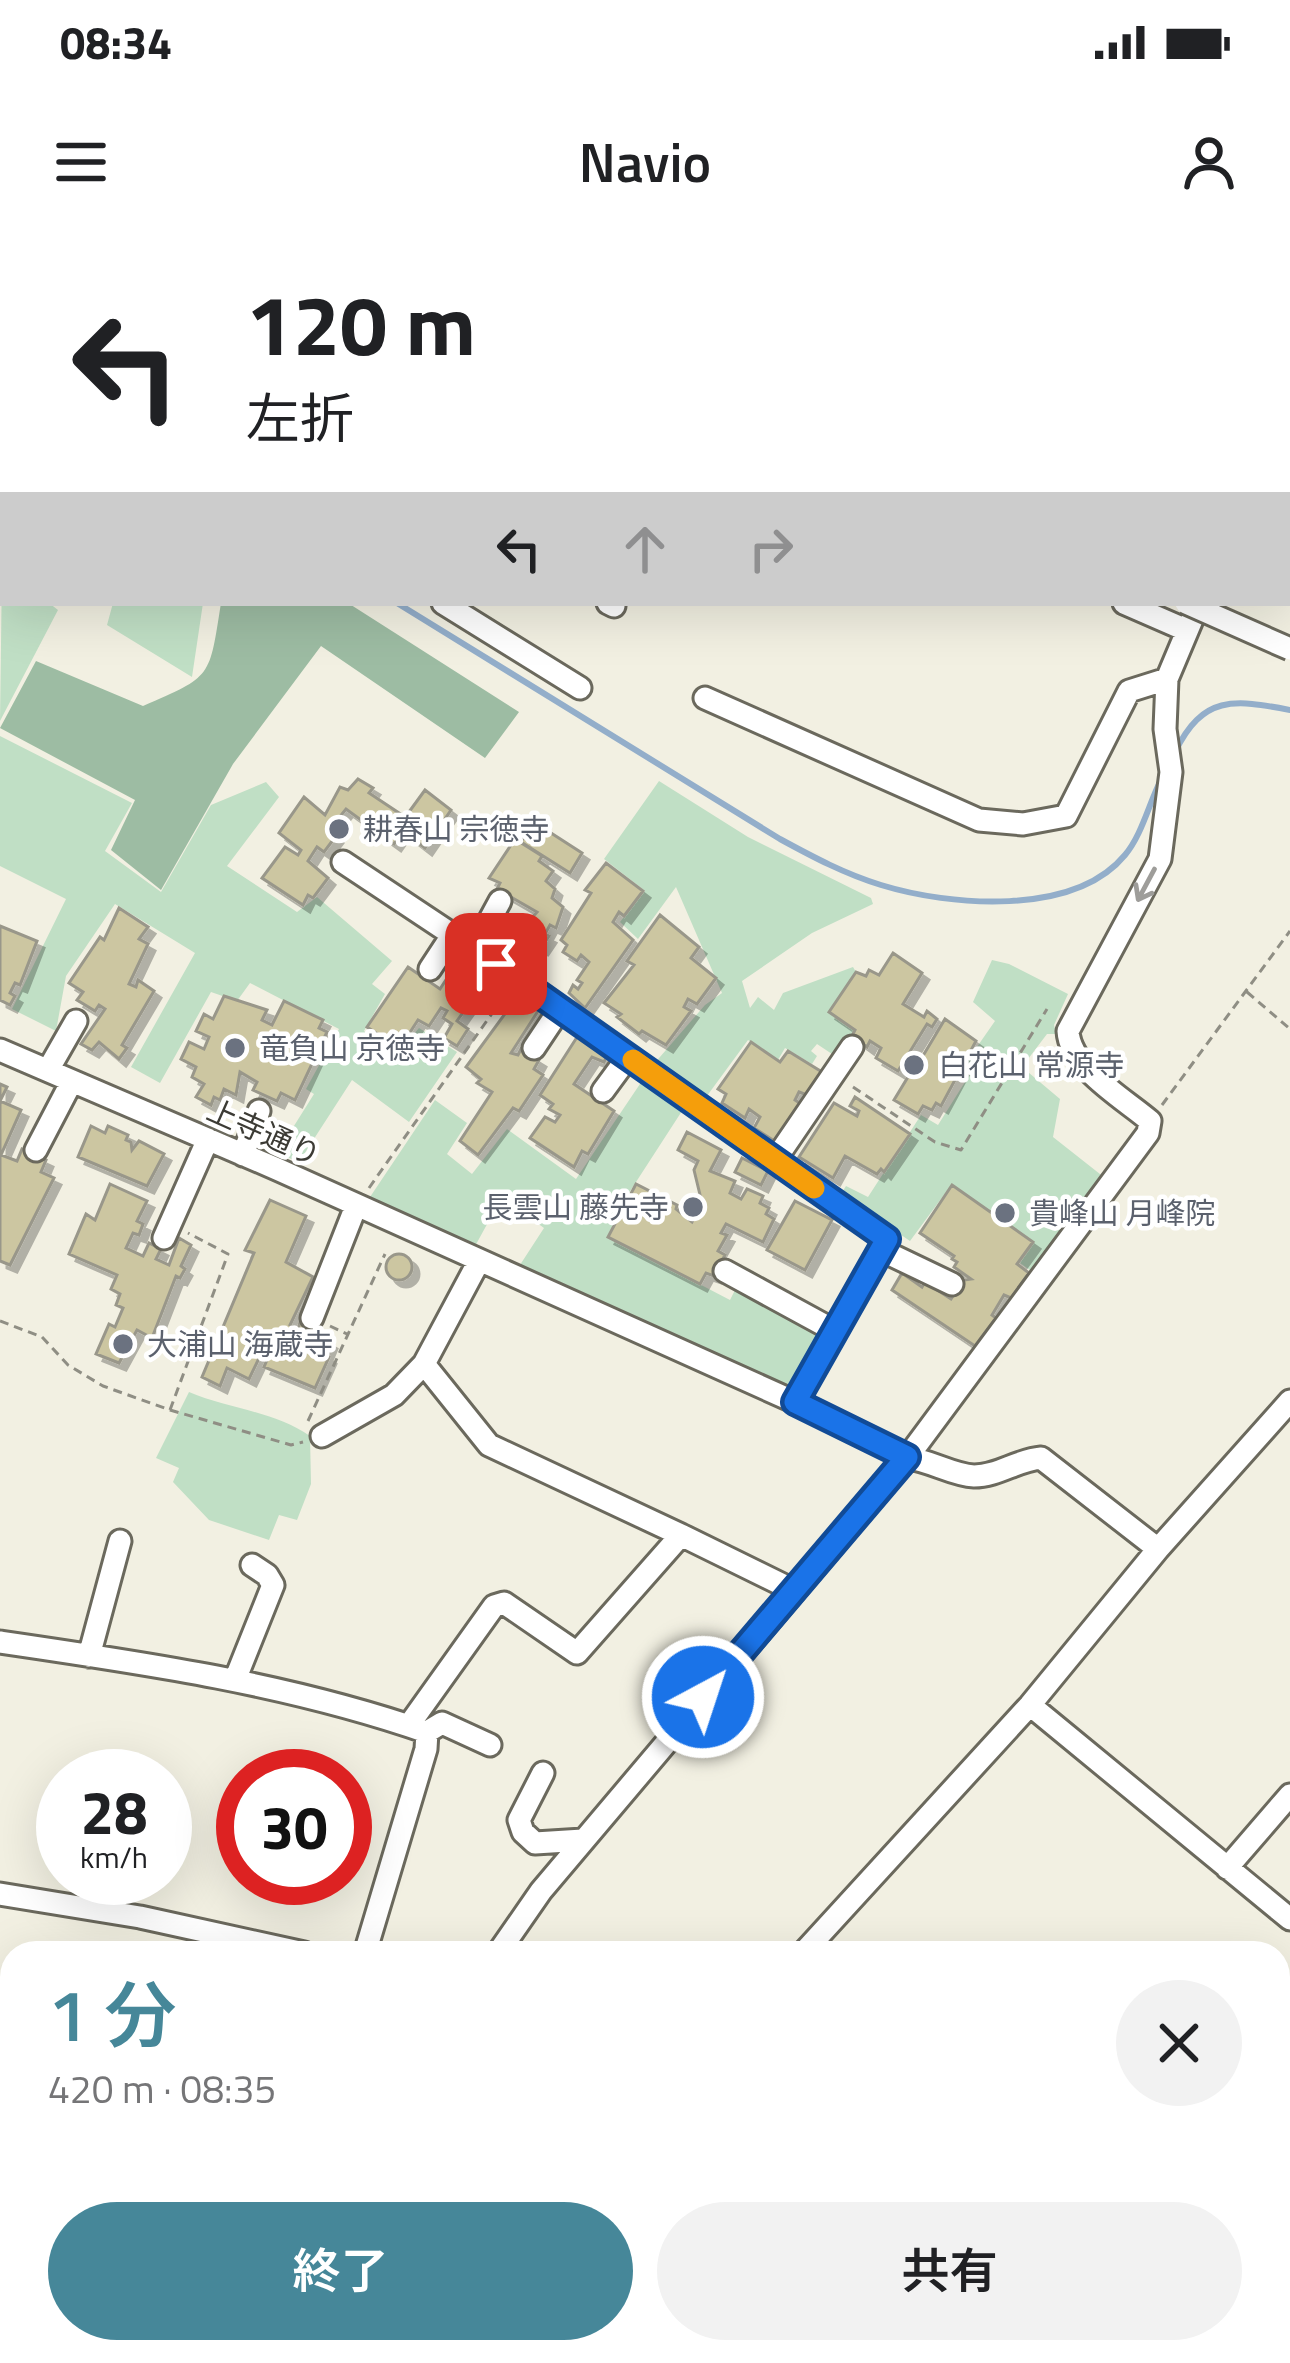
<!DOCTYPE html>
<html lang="ja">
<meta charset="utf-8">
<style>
:root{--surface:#fff;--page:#f2f2f2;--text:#202124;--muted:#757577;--accent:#468799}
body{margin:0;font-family:"Titillium Web","Noto Sans JP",sans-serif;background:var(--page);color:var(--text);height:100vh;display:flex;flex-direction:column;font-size:45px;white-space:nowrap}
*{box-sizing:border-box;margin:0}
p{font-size:39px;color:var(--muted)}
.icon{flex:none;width:66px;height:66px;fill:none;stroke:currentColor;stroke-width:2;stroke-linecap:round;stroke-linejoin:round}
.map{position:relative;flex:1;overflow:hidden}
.panel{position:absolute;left:0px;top:1701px;width:1290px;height:423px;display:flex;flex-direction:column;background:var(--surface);border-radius:36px 36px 0 0;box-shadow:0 12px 48px #0002}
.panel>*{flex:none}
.hud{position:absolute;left:0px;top:0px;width:1290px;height:366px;box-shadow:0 12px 48px #0002;background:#fff;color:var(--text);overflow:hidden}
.speed{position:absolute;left:36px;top:1509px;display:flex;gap:24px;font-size:60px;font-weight:700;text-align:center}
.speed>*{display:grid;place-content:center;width:156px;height:156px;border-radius:50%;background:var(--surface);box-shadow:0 12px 48px #0002;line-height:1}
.speed small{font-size:30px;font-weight:400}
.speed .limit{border:18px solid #d22;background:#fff;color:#111}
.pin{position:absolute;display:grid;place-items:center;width:102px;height:102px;color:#fff;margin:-51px;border-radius:24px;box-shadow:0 6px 18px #0006}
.me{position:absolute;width:132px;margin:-66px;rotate:40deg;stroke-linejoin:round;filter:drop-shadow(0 0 9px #0008)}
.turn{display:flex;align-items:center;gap:42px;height:252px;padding:0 48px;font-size:54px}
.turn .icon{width:156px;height:156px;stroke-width:2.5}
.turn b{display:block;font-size:84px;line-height:102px}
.lanes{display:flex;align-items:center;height:114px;padding:0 48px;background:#0003;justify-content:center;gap:60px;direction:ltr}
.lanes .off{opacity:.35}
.round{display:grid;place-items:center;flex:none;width:126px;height:126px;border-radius:63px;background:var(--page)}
.summary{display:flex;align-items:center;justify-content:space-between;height:204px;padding:0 48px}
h1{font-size:72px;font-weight:600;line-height:90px;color:var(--accent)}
.primary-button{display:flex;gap:24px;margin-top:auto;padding:24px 48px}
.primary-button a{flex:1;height:138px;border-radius:72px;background:var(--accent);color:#fff;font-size:48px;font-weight:600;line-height:138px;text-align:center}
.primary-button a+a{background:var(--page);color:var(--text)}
.status{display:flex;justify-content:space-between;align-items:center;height:84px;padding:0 60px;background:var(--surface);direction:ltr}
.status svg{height:33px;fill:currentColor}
header{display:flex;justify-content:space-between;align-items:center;height:156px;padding:0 48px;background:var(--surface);font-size:54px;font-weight:600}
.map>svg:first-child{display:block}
.green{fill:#c0dfc5}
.forest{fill:#9dbca3}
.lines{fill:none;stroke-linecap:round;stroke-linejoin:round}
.stream{stroke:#93aeca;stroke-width:6}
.river{stroke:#93aeca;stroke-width:33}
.building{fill:#ccc6a1;stroke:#99978a;stroke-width:3;filter:url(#shadow)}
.minor-casing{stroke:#6b695d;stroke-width:27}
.path{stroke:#8f8e84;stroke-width:3;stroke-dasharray:9 6;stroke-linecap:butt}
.minor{stroke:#fff;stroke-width:21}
.minor-bridge-casing{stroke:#6b695d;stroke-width:27;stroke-linecap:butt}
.minor-bridge{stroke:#fff;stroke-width:21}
.oneway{stroke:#9e9d9a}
.route-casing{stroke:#114b97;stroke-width:30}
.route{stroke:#1a73e8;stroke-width:21}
.slow{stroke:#f59e0b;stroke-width:21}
.worship-dot{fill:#6b7280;stroke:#fff;stroke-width:4.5}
.labels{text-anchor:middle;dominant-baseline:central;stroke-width:9;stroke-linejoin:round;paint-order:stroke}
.worship-label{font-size:30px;fill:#5b616d;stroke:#fff;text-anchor:start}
.street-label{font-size:30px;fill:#3c3b35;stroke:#fff}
</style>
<div class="status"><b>08:34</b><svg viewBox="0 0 49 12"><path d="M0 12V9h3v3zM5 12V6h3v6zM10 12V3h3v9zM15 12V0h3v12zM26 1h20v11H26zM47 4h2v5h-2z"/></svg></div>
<header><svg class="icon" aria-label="menu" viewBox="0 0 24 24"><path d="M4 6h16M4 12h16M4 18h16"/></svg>Navio<svg class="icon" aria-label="person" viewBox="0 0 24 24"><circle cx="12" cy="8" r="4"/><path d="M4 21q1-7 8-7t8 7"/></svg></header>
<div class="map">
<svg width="1290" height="2123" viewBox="0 0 1290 2123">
<defs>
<filter id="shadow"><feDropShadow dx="7" dy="7" stdDeviation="0" flood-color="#0004"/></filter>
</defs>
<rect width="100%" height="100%" fill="#f2f0e2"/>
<path class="green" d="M2,327l1,36h46l9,7 -58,111z
M113,363h90l-11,74 -85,-52z
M0,496l132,67 -27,48 56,41 50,-87 55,-23 13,15 -52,69 70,46 20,-15 75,64 -20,23 13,10 -21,37 32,24 23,-27 38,24 -48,70 -57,-42 -53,82 -22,-9 37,-59 -8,-5 33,-60 -89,-46 -13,18 -26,-9 -51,91 -29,-16 64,-114 -80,-49 -49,72 -10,55 -44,-22 54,-110 -66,-33z
M659,541l89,56 123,61 2,6 -61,29 -70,48 8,27 8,-11 16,13 9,-17 70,-26 3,5 -26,40 25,18 -20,26 -18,-12 -6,7 6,5 -5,8 -27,-16 -7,12 -30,-20 -44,60 -51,-35 52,-60 17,-12 -46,-106 -38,52 -18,-17 25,-31 -41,-32z
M992,720l17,4 59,30 -14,31 2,9h-9l-25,33 38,32 -7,38 52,41 -71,95 -14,-10 14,-21 -82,-58 -42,57 -69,-47 5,-8 22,11 53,-82 17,10 32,-51 -7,-7 32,-46 -22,-19z
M642,841l40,30 -57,88 -16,38 121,63 5,-10 86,47 -31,52 -272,-121 26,-40 -42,-31 -28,51 -106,-48 67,-100 32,23 -20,31 25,20 35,-45 69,50z
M189,1152c40,17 85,19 121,44l1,48 -14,36 -18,-5 -10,25 -60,-20 -36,-38 6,-14 -23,-10z"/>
<path class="forest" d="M221,363h127l171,109 -34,46 -164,-112 -88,118 -72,126 -50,-40 24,-50 -135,-72 36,-67 107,45c70,-30 66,-28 78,-103z"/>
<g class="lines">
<path class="stream" d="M0,181l3,1
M397,363l383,236c33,18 65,35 101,46 68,21 193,32 244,-30 17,-20 24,-52 36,-75
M1175,512c28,-57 58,-53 115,-42"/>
<path class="river" d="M0,1989l12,-11
M1221,2112l16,5 53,2"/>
</g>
<path class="building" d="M358,539l15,9 -4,5 36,24 -7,10 5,4 -9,13 -48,-35 -16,20 6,7 -12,16 -7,-5 -9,14 20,17 -15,20 -5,-3 -5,10 -41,-27 23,-31 13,8 3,-5 -22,-17 25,-36 21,18 15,-28 8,3z
M425,550l26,20 -26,38 -27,-21z
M534,582l48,31 -12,20 -49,-31z
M515,599l27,17 -3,5 14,10 -7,10 9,8 -3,9 11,9 -7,21 -6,-3 -5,9 4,2 -8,12 -5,-2 -8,19 -9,-5 9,-15 -17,-12v-7l5,-7 9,6 12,-13 -40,-23 3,-6 -11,-5z
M606,623l37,28 -19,25 -5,-4 -6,10 20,18 -48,68 -16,-15 4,-8 5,4 4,-6 -5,-3 12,-18 -8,-7 -4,6 -14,-9 4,-7 -6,-5 30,-47 -6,-3z
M119,668l29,19 -9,12 9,5 -19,40 7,3 2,-7 16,11 -32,54 5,3 -8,11 -20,-17 -7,8 -11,-6 24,-35 -6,-4 -4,6 -18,-11 6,-8 -14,-9 31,-46 4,3z
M660,675l39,32 -8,11 25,20 -19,26 -9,-5 -4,8 7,4 -25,34 -24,-14 -3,3 -22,-17 4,-3 -17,-11 30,-38 -7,-4z
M0,686l37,15 -17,44 -5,-2 -5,10 5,3 -5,9 -10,-5z
M893,713l29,20 -19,31 21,13 3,-6 10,8 -5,8 -5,-3 -29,47 -22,-13 5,-10 -11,-7 -3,6 -15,-11 3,-6 -26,-18 27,-40 10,4 3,-6 10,5z
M408,727l32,22 11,-17 27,19 -21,30 11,8 -11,17 -13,-8 8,-14 -9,-6 4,-7 -6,-3 -12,18 -11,-6 -13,20 -7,-4 -4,9 -27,-18z
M224,756l43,14 -5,10 10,5 12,-24 39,19 -4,8 8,4 -32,68 -14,-7 -4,8 -24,-11 4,-8 -17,-10 -4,23 -12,-6 -4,11 -6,-3 -3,8 -15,-8 8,-13 -12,-7 4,-10 -15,-8 8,-17 15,7 5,-12 -13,-6 8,-17 9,5z
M518,756l6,9 4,-5 12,8 -29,45 7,2 3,-6 18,11 -5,9 9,6 -24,36 -6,-3 -35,47 -18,-14 32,-49 -15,-9 4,-4 -15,-12z
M945,779l31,22 -35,65 -5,-3 -4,7 -9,-4 -5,8 -24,-14 20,-33 -5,-4 5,-9 7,5z
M579,794l29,20 -4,8 -12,-5 -18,27 40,27 -26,43 -6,-3 -8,16 -44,-29 15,-21 10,5 5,-7 -11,-6 4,-5 -13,-9z
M751,802l29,20 8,-11 34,21 -15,23 -8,-3 -4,8 6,4 -25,38 -22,-14 6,-11 -11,-8 -4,9 -23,-15 4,-9 -8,-5z
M0,844l7,3 -7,14 21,9 -20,45 16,6 5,-12 24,11 -5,12 13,6 -44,87 -10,-4z
M855,857l55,37 -26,38 -3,-3 -4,5 -32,-18 -12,22 -34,-21 35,-54 23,13 2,-5 -9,-5z
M91,886l14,7 3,-7 20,9 -2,5 5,2 1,8 7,-9 25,13 -17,32 -69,-29z
M687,892l34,18 -11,21 25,10 -5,12 11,6 6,-10 16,7 -3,7 9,5 -3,6 8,5 -11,23 -37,-18 -5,9 6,2 -9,16 7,4 -11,21 -8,-3 -6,11 -92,-47 28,-53 41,21 -1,4 16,13 10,-19 -8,-33 4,-9 -20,-11z
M742,918l26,13 -7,14 -26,-13z
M110,944l37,17 -10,20 6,3 -4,11 -6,-2 -7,15 17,8 6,-13 12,6 -5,10 13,6 10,-27 12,7 -10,21 4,3 -5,9 -4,-2 -24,62 -15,-8 -18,33 -23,-9 13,-30 6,3 8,-19 -7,-3 4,-11 -9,-5 6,-14 -48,-21 17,-40 9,6z
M952,945l81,57 -16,22 12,9 -18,25 -7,-3 -12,20 4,3 -21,28 -83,-56 10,-17 20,14 3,-5 26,17 13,-19 7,-1 -17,-12 3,-5 -5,-3 2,-3 -34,-23z
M270,960l36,16 -20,46 27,15 -23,48 8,5 2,-8 18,8 -1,5 13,7 -5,12 4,3 -14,31 -51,-21 3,-7 -7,-4 -11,23 -22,-11 -7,18 -18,-9 52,-124 -9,-3z
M795,961l37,19 -27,50 -38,-20z
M386 1027a13 13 0 1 1 26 0a13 13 0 1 1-26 0Z
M616,2112h25l12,6 -2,5h-33l-6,-3z
M696,2112h17l32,7 -1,4h-50z"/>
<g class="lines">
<defs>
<path id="minor" d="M67,0l7,3
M366,0l7,3
M857,0l7,3
M968,0l2,3
M254,3l1,-3
M488,3l1,-3
M596,3l1,-3
M900,3l7,-3
M1044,3l4,-3
M1124,3l4,-3
M0,89l3,1
M1287,307l3,3
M443,363l137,85
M608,363l6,3
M1124,363l62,27
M705,458l274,122 44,4 43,-8 63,-125 38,-12
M343,622l131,87 413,290 -92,163
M474,709l26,-48
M430,729l23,-35
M534,808l26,-39
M0,810l277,119 518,233 112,56c23,2 45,17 67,18 24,0 43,-16 67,-18l117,91
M48,830l28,-49
M603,851l25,-34
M36,910l36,-69
M243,915l16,-44
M775,920l77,-113
M164,998l44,-99
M881,1010l71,34
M725,1031l110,60
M312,1078l44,-112
M322,1196l72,-41 30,-31
M681,1295l112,55
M0,1402c144,21 289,42 427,90l15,-9 48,22
M89,1416l31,-115
M235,1440l38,-95 -6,-10 -15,-10
M1030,1465l260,214
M409,1485l85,-119 10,-3 73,50 104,-118 -192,-90 -65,-81 55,-103
M543,1533l-24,47 4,12 12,11 48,-3
M1227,1628l63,-73
M0,1654l140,23 164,36
M365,1713l61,-204 1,-17
M498,1713l43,-62 366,-433 241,-325 2,-12c-27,-23 -80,-53 -82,-90l92,-172 11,-87 -6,-43 2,-50 32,-76
M803,1713l227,-248 128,-156 132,-148
M0,1881l12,7
M1278,1928l12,-14
M0,2021l12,-12
M1143,2112l21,11
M140,2123l2,-11
M538,2123l5,-11
M1189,2123l3,-11"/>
</defs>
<use href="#minor" class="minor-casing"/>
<path class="path" d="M1247,752l43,37
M853,847l82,55 26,8 86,-141
M1162,865l128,-174
M369,948l136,-193
M0,1081l42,16 26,28 35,21 67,24 121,35 12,-3
M330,1086l17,8
M170,1170l58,-156 -40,-21
M308,1181l77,-167"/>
<use href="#minor" class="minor"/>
<defs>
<path id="minor-bridge" d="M1186,363l104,46"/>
</defs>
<use href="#minor-bridge" class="minor-bridge-casing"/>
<use href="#minor-bridge" class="minor-bridge"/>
</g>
<defs><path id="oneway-shaft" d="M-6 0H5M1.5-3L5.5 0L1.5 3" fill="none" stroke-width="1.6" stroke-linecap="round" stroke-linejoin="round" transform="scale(3)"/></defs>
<use class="oneway" href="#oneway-shaft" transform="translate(1146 645) rotate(118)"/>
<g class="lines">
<defs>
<path id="route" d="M496,724l391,275 -92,163 112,55 -204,240"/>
</defs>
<use href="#route" class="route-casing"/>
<use href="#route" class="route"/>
<path class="slow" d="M633,820l181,128"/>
</g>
<g class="worship-dot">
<circle cx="339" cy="589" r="12"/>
<circle cx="235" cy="808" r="12"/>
<circle cx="914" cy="825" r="12"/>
<circle cx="693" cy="967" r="12"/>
<circle cx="1005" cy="973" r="12"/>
<circle cx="123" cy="1104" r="12"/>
</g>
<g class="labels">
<g class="worship-label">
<text x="363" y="589">耕春山 宗徳寺</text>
<text x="259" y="808">竜負山 京徳寺</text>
<text x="938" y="825">白花山 常源寺</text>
<text x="669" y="967" text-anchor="end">長雲山 藤先寺</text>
<text x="1029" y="973">貴峰山 月峰院</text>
<text x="147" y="1104">大浦山 海蔵寺</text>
</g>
<g class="street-label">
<text transform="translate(264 892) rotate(24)">上寺通り</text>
</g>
</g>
</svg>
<div class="speed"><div>28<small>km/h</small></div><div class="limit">30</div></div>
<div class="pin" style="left:496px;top:724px;background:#d93025"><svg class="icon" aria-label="arrive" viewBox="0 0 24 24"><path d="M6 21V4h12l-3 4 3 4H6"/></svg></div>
<svg class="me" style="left:703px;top:1457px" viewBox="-20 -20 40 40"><circle r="17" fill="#1a73e8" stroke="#fff" stroke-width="3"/><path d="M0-11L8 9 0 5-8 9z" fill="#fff"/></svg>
<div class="hud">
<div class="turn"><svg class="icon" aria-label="left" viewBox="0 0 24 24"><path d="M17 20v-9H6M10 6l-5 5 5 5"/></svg><div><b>120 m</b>左折</div></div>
<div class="lanes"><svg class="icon" aria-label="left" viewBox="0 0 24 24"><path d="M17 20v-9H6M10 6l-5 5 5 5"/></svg><svg class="icon off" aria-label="ahead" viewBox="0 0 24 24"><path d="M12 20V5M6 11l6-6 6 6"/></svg><svg class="icon off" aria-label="right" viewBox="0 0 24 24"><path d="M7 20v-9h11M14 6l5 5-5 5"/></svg></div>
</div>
<section class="panel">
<div class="summary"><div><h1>1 分</h1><p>420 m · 08:35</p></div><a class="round"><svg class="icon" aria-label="close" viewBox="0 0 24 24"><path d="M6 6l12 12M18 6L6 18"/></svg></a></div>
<div class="primary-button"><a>終了</a><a>共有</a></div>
</section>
</div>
